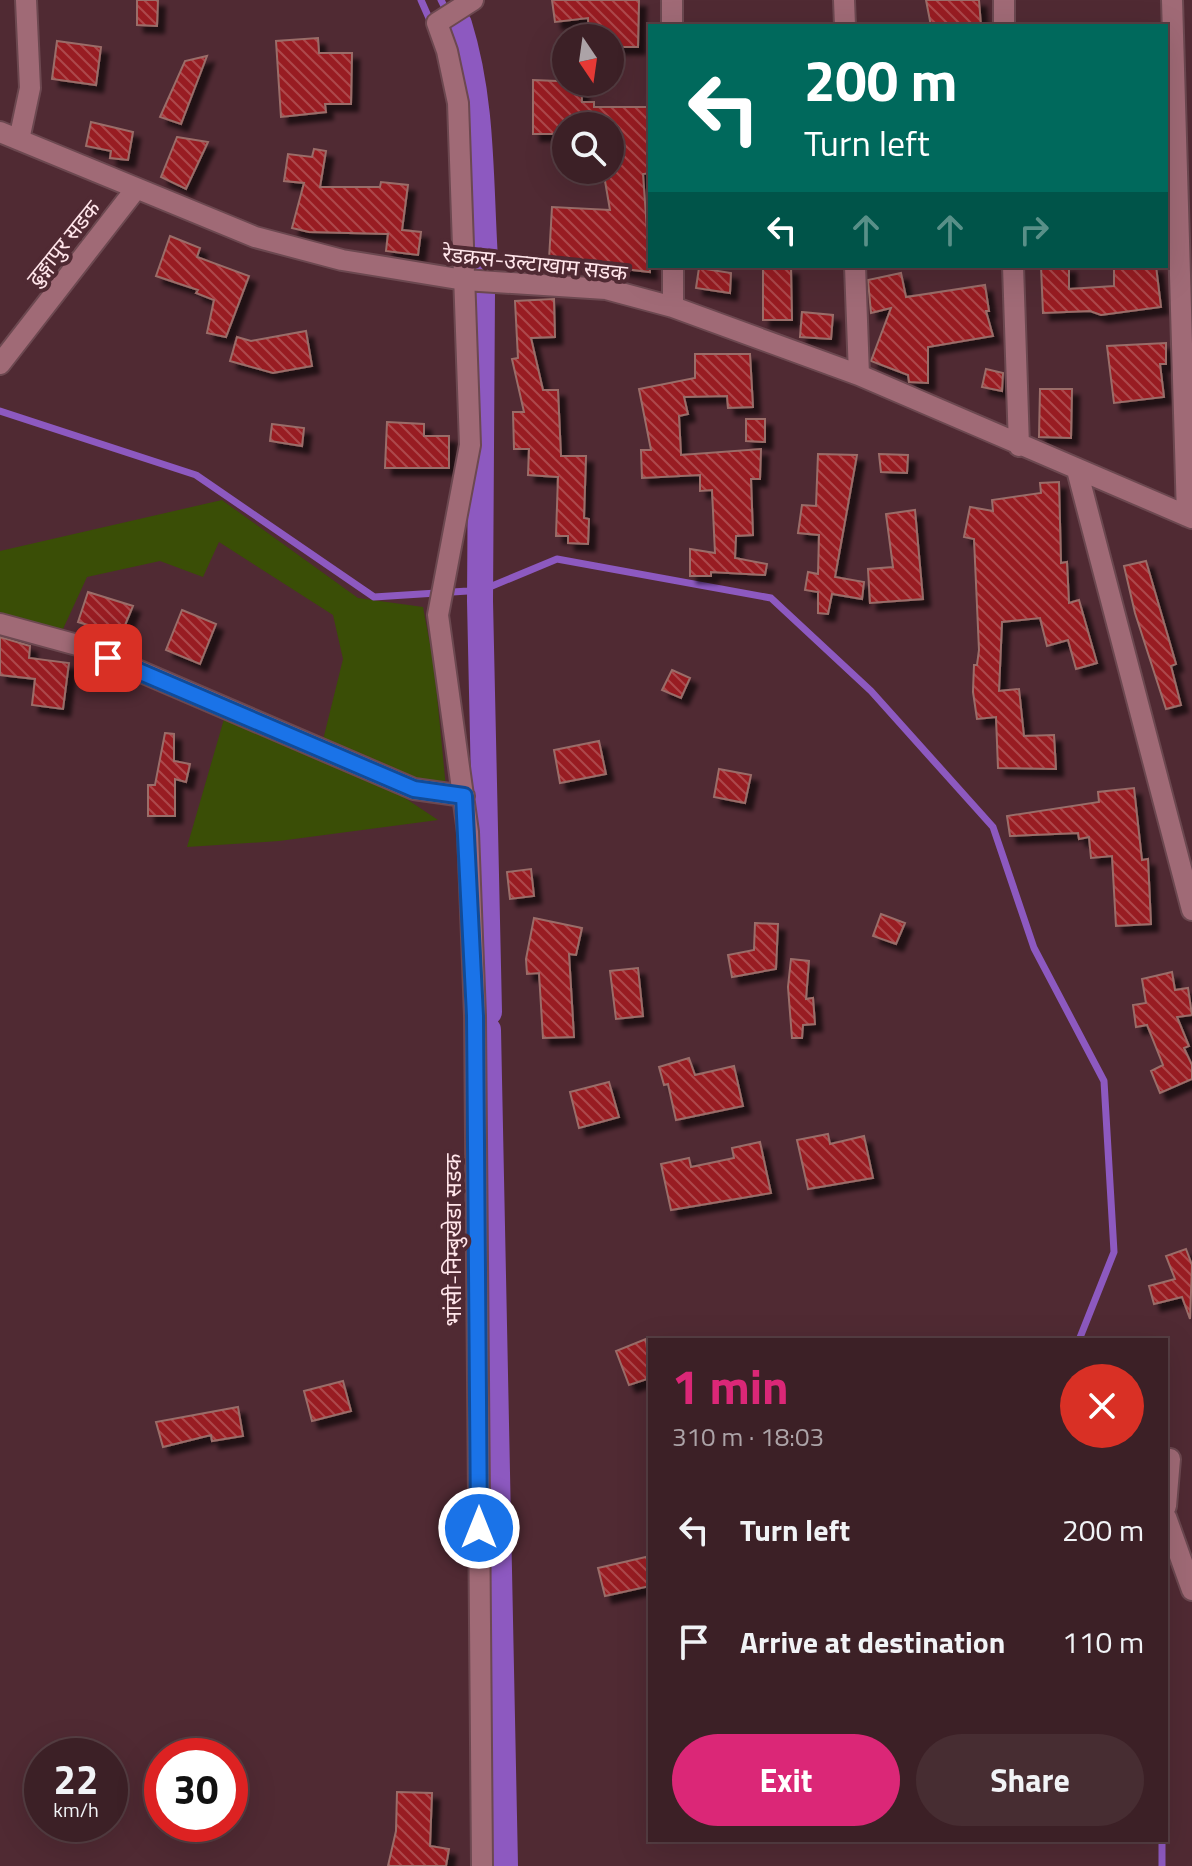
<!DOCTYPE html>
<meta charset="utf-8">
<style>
:root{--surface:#3c2026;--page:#472d32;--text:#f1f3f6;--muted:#aca3a7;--line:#553e43;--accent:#db2777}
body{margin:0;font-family:"Titillium Web","Noto Sans Devanagari",sans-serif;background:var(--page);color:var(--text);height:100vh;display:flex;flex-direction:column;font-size:30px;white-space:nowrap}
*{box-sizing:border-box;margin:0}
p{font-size:26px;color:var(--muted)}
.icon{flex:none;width:44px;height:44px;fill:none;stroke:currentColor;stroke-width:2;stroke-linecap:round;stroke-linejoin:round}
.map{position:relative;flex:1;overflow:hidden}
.drawer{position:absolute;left:648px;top:1338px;width:520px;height:504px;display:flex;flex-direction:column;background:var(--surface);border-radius:0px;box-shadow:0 8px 32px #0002,0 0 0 2px var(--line)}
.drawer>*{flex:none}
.guide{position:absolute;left:648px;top:24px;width:520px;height:244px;border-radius:0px;box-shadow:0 8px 32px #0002,0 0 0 2px var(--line);background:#00695c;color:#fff;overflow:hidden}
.needle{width:52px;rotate:167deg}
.tools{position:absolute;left:552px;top:24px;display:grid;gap:16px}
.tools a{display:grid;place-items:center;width:72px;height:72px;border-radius:50%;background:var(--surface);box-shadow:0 8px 32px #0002,0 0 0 2px var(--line);font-size:40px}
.speed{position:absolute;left:24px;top:1738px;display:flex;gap:16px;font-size:40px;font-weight:700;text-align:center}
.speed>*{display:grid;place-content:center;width:104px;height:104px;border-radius:50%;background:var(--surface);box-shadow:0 8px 32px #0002,0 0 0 2px var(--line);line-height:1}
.speed small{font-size:20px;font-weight:400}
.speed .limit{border:12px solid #d22;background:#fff;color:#111}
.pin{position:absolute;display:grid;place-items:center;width:68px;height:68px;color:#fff;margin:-34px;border-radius:16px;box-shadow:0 4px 12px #0006}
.me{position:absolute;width:88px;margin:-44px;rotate:0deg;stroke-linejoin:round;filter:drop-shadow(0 0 6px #0008)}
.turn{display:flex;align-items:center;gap:28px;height:168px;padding:0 24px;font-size:36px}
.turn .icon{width:104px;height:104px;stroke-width:2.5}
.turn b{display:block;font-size:56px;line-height:68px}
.lanes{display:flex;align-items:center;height:76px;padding:0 24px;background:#0003;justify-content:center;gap:40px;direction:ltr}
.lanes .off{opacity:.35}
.round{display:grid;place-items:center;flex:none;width:84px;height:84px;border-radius:42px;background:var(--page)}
.headline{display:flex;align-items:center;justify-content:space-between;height:136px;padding:0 24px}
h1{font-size:48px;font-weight:700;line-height:60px;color:var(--accent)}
.cta{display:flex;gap:16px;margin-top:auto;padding:16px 24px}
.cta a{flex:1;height:92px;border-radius:48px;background:var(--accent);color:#fff;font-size:32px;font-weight:700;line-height:92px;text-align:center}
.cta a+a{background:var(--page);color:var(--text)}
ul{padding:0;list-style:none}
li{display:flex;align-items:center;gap:24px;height:112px;padding:0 24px}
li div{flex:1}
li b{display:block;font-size:30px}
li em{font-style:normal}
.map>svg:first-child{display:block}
.green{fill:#3a4e06}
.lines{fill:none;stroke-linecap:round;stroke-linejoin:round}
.stream{stroke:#8d59c0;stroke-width:7}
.canal{stroke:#8d59c0;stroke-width:26}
.building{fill:url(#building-back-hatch);stroke:#9a6d69;stroke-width:2;filter:url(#shadow)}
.minor-casing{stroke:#6c4850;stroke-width:24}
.minor{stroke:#a06a76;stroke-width:20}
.route-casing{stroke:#114b97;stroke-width:20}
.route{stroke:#1a73e8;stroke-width:14}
.labels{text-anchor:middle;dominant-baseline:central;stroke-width:8;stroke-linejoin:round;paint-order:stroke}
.street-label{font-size:22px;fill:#ffe5ea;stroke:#502a33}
</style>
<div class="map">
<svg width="1192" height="1866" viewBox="0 0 1192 1866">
<defs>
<pattern id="building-back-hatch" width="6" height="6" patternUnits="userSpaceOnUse" patternTransform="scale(2)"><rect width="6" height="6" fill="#981c21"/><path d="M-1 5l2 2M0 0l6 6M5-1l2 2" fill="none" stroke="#ad484c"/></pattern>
<filter id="shadow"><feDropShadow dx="7" dy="7" stdDeviation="2" flood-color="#0009"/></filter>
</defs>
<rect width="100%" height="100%" fill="#502a33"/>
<path class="green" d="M222,500l136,98 65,9 11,58 12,123 -124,-44 21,-85 -10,-44 -114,-73 -16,35 -43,-16 -73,16 -24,52 -63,-11v-67z
M224,719l160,65 54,36 -159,21 -92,6z"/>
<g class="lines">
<path class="stream" d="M421,0l11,25
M441,0l3,6
M0,411l196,64 178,122 94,-6 24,-5 65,-27 214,39 100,93 122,136 41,121 70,133 10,171 -35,88
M1162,1840v26"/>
<path class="canal" d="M459,24c24,77 21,155 26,235
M482,293l-2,308 9,411
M488,1030l17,836"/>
</g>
<path class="building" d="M137,0h21l-1,26 -20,-1z
M552,0h87l-1,47h-28v-9h-21l-1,-20 -33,4z
M926,0h53l2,26h-50z
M318,38l1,15h33l-1,51h-26l1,8 -45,5 -5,-76z
M57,41l44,6 -5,38 -44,-6z
M207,56l-26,68 -21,-7 25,-56z
M533,80l48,2 1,20h12v5h53l3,66 -7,1 7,98 -101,-12 3,-53 58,3 -6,-35 6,-1v-48h-44v8h-33z
M91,122l42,10 -5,28 -18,-2 1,-7 -25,-5z
M177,137l31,5 -22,47 -25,-12z
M314,149l12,2 -6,36h60l1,-5 27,3 -6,45 19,2 -3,23 -32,-4 2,-17 -79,-2 -17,-4 12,-45 -20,-2 4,-27 24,3z
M170,236l30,12 -3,9 52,19 -23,61 -19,-4 7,-33 -18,-7 2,-3 -42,-14z
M1041,266h28v23l45,-3v-20h42l5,41 -60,8 -11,-4 -47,2z
M699,268l32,5 -1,20 -34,-5z
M763,268h28l1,52h-29z
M901,273l5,24 79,-12 4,26h-3l7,25 -65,11v36l-19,-1 -1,-7 -37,-14 20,-53 -20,5 -3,-33z
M554,299l1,38 -24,1 12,52h15l3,66h25l-2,62 5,1 -1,25 -20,-1v-7h-12l2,-59 -30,-2 1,-26h-15l-1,-37h11l-12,-53 6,-1 -3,-57z
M802,312l31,3 -2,24 -31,-2z
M306,331l6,35 -39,7 -43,-12 7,-24 14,4z
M1166,343v21h-6l4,33 -50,6 -7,-57z
M695,354h55l3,53 -25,1 -1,-12 -43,1 4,17 -9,2 2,39 80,-6 -1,30h-9l2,56 -17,1 -1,22 32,6 -2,11 -54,-3v4h-21v-27l25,4 -3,-63 -12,1v-16l-58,3 -1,-28h10l-12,-61 56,-11z
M986,369l17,4 -1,18 -20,-4z
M1040,389h32l-1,49 -32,-1z
M746,419h19v23l-19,-1z
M387,422l37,2v12h25v32h-64z
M272,424l32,4 -2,18 -32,-5z
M818,454l39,1 -22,122 29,5 -2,17 -30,-5 -4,20 -10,-1v-21l-13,-2 3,-18 10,2 1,-39 -21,-2 4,-28 14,1z
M879,454l29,1 -1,18 -26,-1z
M1059,482l2,81 6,-1 2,41 10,-3 18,63 -21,6 -8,-29 -21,6 -7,-28 -38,4 -3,69 20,-2 5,47 30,-1 2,34 -58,-1 -2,-51 -19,2 -4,-27 1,-27h3l2,-15 -5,-111 -10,-2 6,-30 23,4 -1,-11 49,-7 -1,-10z
M915,510l8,89 -53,4 -2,-34 25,-2 -7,-53z
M1146,561l30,103 -5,2 10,39 -15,4 -31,-96 -11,-47z
M88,592l45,14 -12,29 -43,-13z
M182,610l34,14 -16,40 -34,-14z
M0,637l30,9 -1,12 40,5 -6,46 -31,-4 3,-26 -35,-4z
M672,670l18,8 -9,20 -19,-8z
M165,733l9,1v27l16,3 -4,18 -11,-3v37h-27v-31h7z
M599,741l7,33 -46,9 -6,-33z
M719,769l32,6 -6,28 -31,-6z
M1134,788l8,72 6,-1 3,65 -35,2 -4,-70 -21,2 -2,-21 -10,2 -1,-6 -68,3 -3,-20 92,-14 -1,-10z
M531,869l3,27 -24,3 -3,-27z
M881,914l24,9 -9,21 -23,-8z
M534,918l48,10 -6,27 -7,-1 5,83 -31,1 -4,-65 -12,1 -1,-15z
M755,923l23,1 -2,45 -44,8 -4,-22 26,-5z
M791,959l18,2 -3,38 7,-1 2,26 -12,1 -1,13h-10l-4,-51z
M638,968l5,48 -27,3 -6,-48z
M1172,972l3,18 13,-2 4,27 -15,2 12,29 -5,2 8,17v14l-32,14 -9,-22 12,-6 -16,-40 -11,2 -3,-22 13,-2 -4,-24z
M689,1058l6,17 39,-9 9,40 -67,14 -8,-36 -4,1 -5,-18z
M609,1082l10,35 -40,11 -9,-36z
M828,1134l2,10 34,-8 9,42 -65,11 -11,-49z
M760,1142l11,51 -100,17 -10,-46 28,-6 2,9 43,-9 -2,-10z
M1186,1249l6,16 -2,54 -8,-22 -28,7 -5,-18 26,-7 -9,-23z
M646,1339l4,39 -21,7 -13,-34z
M343,1381l8,30 -39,10 -8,-30z
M238,1407l5,29 -31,5 -1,-6 -48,12 -7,-25z
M650,1556v30l-45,10 -7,-28z
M397,1792l35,1 -2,53 19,3 -3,17h-58l8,-35z"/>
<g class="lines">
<defs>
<path id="minor" d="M473,0l-36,23 10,28 11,52 12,342 -32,170 30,217 7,184 7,850
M672,0v26
M844,0l1,26
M1004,0v26
M1172,0l15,516
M0,132l255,105 87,23 122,20 142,9 67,18 186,68 333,143
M19,140l11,-52 -4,-88
M673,266v41
M855,266l4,109
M1013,266l6,180
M0,364l135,-174
M1077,470l115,440
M0,624l81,22 333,143 50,7
M1166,1506l4,-47
M1166,1517l26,73"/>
</defs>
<use href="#minor" class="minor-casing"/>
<use href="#minor" class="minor"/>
</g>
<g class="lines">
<defs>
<path id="route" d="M108,658l306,131 50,7 11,220 4,512"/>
</defs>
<use href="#route" class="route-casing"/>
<use href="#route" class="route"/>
</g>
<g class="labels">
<g class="street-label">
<text transform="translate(63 243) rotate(-51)">ढुङ्गापुर सडक</text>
<text transform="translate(535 263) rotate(6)">रेडक्रस-उल्टाखाम सडक</text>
<text transform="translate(453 1240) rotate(-90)">भांसी-निम्बुखेडा सडक</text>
</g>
</g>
</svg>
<div class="tools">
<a><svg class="needle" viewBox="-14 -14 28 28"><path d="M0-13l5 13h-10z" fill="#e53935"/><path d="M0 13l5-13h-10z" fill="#aca3a7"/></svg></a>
<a><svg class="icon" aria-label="search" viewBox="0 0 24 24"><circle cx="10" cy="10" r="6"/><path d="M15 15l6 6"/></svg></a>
</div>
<div class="speed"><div>22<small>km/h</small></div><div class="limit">30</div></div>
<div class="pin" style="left:108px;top:658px;background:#d93025"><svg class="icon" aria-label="arrive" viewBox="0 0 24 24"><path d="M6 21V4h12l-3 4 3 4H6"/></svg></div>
<svg class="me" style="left:479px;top:1528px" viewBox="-20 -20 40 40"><circle r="17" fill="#1a73e8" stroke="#fff" stroke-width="3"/><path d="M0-11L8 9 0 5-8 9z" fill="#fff"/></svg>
<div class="guide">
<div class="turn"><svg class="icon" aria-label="left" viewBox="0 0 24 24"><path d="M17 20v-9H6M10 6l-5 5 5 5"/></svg><div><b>200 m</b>Turn left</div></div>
<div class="lanes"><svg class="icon" aria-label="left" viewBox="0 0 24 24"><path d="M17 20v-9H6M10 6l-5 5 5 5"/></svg><svg class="icon off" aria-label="ahead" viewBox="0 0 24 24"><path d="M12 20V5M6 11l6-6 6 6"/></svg><svg class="icon off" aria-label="ahead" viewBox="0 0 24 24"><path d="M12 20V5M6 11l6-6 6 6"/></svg><svg class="icon off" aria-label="right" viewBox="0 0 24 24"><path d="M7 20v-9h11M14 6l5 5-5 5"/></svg></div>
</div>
<section class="drawer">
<div class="headline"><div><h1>1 min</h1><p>310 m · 18:03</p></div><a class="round" style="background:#d93025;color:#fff"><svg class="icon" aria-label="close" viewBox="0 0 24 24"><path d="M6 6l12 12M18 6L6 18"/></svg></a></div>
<ul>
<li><svg class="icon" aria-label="left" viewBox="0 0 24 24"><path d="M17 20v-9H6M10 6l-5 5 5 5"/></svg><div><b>Turn left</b></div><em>200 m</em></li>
<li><svg class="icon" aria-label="arrive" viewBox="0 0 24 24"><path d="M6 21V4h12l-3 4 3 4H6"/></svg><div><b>Arrive at destination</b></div><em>110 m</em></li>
</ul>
<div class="cta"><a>Exit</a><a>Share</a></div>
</section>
</div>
